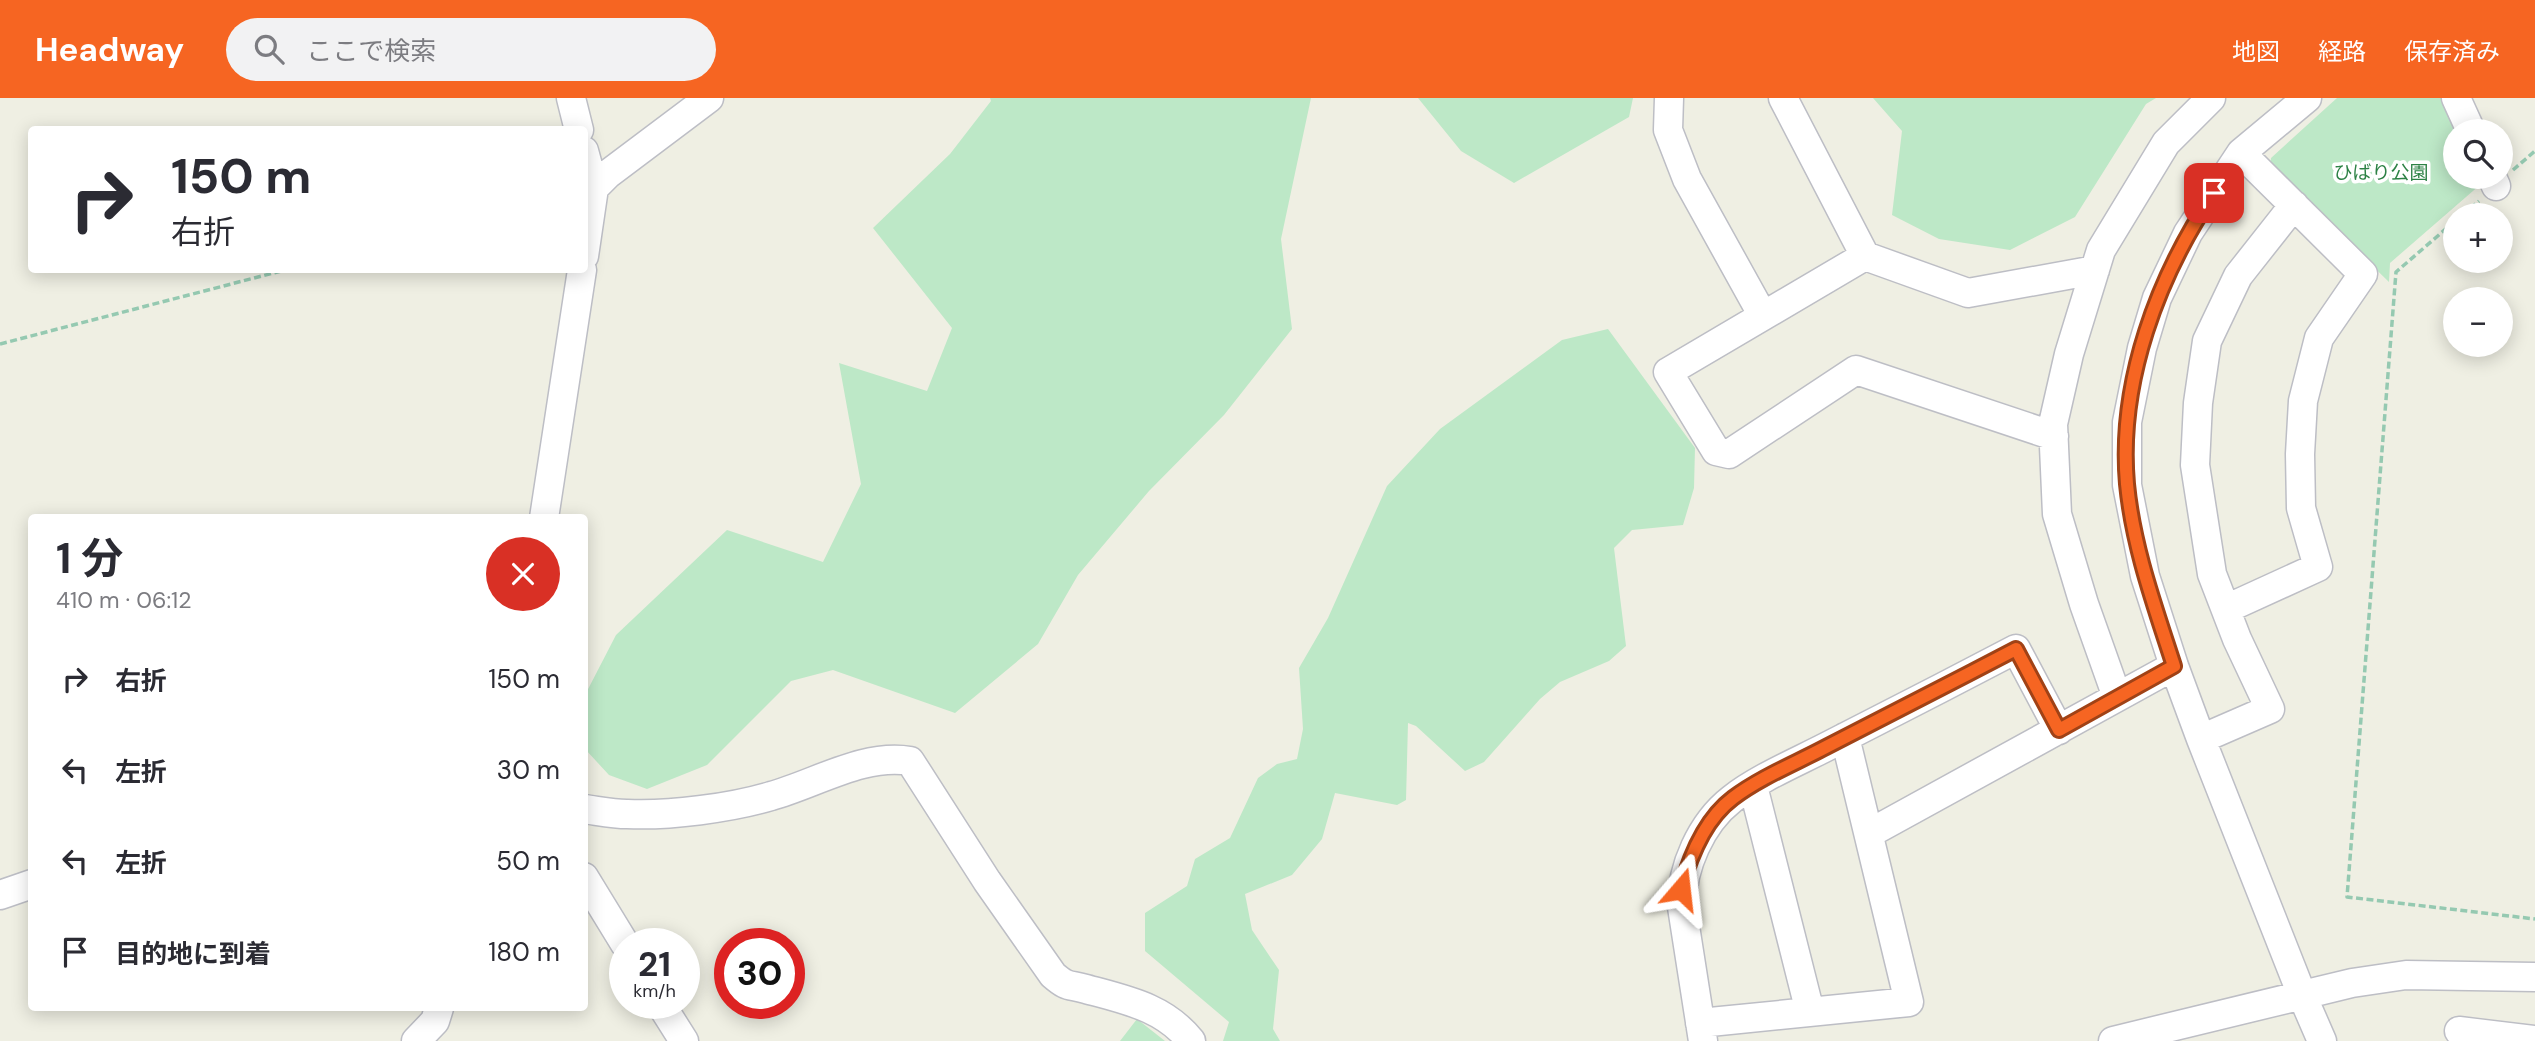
<!DOCTYPE html>
<html lang="ja">
<meta charset="utf-8">
<style>
:root{--surface:#fff;--page:#f2f2f3;--text:#2b2b33;--muted:#7c7c81;--accent:#f66522}
body{margin:0;font-family:"DM Sans","Noto Sans JP",sans-serif;background:var(--page);color:var(--text);height:100vh;display:flex;flex-direction:column;font-size:26px;white-space:nowrap}
*{box-sizing:border-box;margin:0}
p{font-size:23px;color:var(--muted)}
.icon{flex:none;width:38px;height:38px;fill:none;stroke:currentColor;stroke-width:2;stroke-linecap:round;stroke-linejoin:round}
.map{position:relative;flex:1;overflow:hidden}
.side{position:absolute;left:28px;top:416px;width:560px;height:497px;display:flex;flex-direction:column;background:var(--surface);border-radius:7px;box-shadow:0 4px 18px #0003}
.side>*{flex:none}
.hud{position:absolute;left:28px;top:28px;width:560px;height:147px;border-radius:7px;box-shadow:0 4px 18px #0003;background:#fff;color:var(--text);overflow:hidden}
.tools{position:absolute;left:2443px;top:21px;display:grid;gap:14px}
.tools a{display:grid;place-items:center;width:70px;height:70px;border-radius:50%;background:var(--surface);box-shadow:0 4px 18px #0003;font-size:35px}
.speed{position:absolute;left:609px;top:830px;display:flex;gap:14px;font-size:35px;font-weight:700;text-align:center}
.speed>*{display:grid;place-content:center;width:91px;height:91px;border-radius:50%;background:var(--surface);box-shadow:0 4px 18px #0003;line-height:1}
.speed small{font-size:18px;font-weight:400}
.speed .limit{border:10px solid #d22;background:#fff;color:#111}
.pin{position:absolute;display:grid;place-items:center;width:60px;height:60px;color:#fff;margin:-30px;border-radius:14px;box-shadow:0 4px 10px #0006}
.me{position:absolute;width:77px;margin:-38px;rotate:17deg;stroke-linejoin:round;filter:drop-shadow(0 0 5px #0008)}
.turn{display:flex;align-items:center;gap:24px;height:147px;padding:0 28px;font-size:32px}
.turn .icon{width:91px;height:91px;stroke-width:2.5}
.turn b{display:block;font-size:49px;line-height:60px}
.round{display:grid;place-items:center;flex:none;width:74px;height:74px;border-radius:37px;background:var(--page)}
.summary{display:flex;align-items:center;justify-content:space-between;height:119px;padding:0 28px}
h1{font-size:42px;font-weight:700;line-height:52px}
ul{padding:0;list-style:none}
li{display:flex;align-items:center;gap:21px;height:91px;padding:0 28px}
li div{flex:1}
li b{display:block;font-size:26px}
li em{font-style:normal}
header{display:flex;align-items:center;gap:42px;box-sizing:border-box;height:98px;padding:0 35px;background:var(--accent);color:#fff}
header strong{font-size:33px}
nav{display:flex;gap:38px;margin-inline-start:auto;font-size:24px}
.search{width:490px;height:63px;background:var(--page);display:flex;align-items:center;gap:18px;box-sizing:border-box;padding:0 24px;border-radius:38px;color:var(--muted);font-size:26px}
.map>svg:first-child{display:block}
.green{fill:#bde8c7}
.lines{fill:none;stroke-linecap:round;stroke-linejoin:round}
.minor-casing{stroke:#bdbec5;stroke-width:31}
.path{stroke:#95c9b1;stroke-width:3.5;stroke-dasharray:7 3.5;stroke-linecap:butt}
.minor{stroke:#fff;stroke-width:28}
.route-casing{stroke:#a04216;stroke-width:18}
.route{stroke:#f66522;stroke-width:12}
.labels{text-anchor:middle;dominant-baseline:central;stroke-width:7;stroke-linejoin:round;paint-order:stroke}
.park-label{font-size:19px;fill:#2d8245;stroke:#fff}
</style>
<header>
<strong>Headway</strong>
<div class="search"><svg class="icon" aria-label="search" viewBox="0 0 24 24"><circle cx="10" cy="10" r="6"/><path d="M15 15l6 6"/></svg>ここで検索</div>
<nav><a>地図</a><a>経路</a><a>保存済み</a></nav>
</header>
<div class="map">
<svg width="2535" height="943" viewBox="0 0 2535 943">
<rect width="100%" height="100%" fill="#efefe3"/>
<path class="green" d="M990,0h321l-30,141 11,90 -68,86 -75,76 -71,84 -40,69 -83,69 -122,-43 -42,11 -84,84 -60,24 -38,-14 -24,-26v-54l31,-60 111,-105 96,32 38,-78 -22,-121 88,28 25,-63 -79,-100 77,-74 41,-53z
M1418,0h215l-4,19 -115,66 -53,-32z
M1873,0h283l-10,6 -71,113 -65,33 -71,-11 -47,-24 10,-84z
M2337,0h112l14,33h-8v46h27l-1,7 -91,79 -1,19 -119,-116 1,-8z
M1608,231l87,119 -1,40 -11,37 -51,5 -18,18 12,98 -17,15 -49,21 -20,17 -56,63 -19,9 -49,-45 -8,-3 -2,77 -9,5 -62,-12 -13,46 -30,36 -47,19 7,36 27,40 -6,59 7,12h-57l6,-19 -84,-71v-38l42,-27 8,-27 35,-21 28,-60 19,-14 20,-5 6,-30 -4,-61 29,-50 59,-132 53,-57 122,-89z
M1137,921l28,22h-45z"/>
<g class="lines">
<defs>
<path id="minor" d="M571,0l8,32
M1669,0l-1,32 19,49 76,137
M1783,0l82,158
M2307,0l-66,55 -53,80 -31,65 -15,50 -15,74v63l18,91 29,90 27,73 101,256 20,46
M2456,0l15,33
M584,53l10,37 -10,68
M2492,79l4,9
M594,90l14,-14 101,-76
M2054,338l-198,-66 -127,84 -13,-3 -48,-79 197,-116 103,37 127,-23
M544,420l38,-248
M2226,511l92,-42 -17,-59 -1,-54 3,-53 16,-63 44,-64 -122,-121
M2117,599l-33,-93 -27,-90 -4,-90 16,-70 32,-104 65,-107 45,-45
M2201,641l69,-30 -33,-70 -25,-65 -17,-109 3,-62 9,-62 31,-65 56,-71
M1753,688l57,226
M584,711c15,2 29,5 43,5 42,2 104,-6 144,-18 44,-12 93,-43 139,-35l77,120 66,94c15,13 15,9 33,14 40,11 78,18 105,52
M1870,735l304,-167
M584,779l41,67
M0,797l32,-11
M660,905l24,38
M1700,925l209,-21 -64,-265
M2459,933l76,9
M416,943l19,-20 4,-13
M1703,943l-21,-134c-1,-39 19,-84 50,-108 25,-20 65,-37 94,-52 63,-32 127,-65 190,-98l43,81
M2113,943l239,-58 54,-8 129,2"/>
</defs>
<use href="#minor" class="minor-casing"/>
<path class="path" d="M2513,72l22,-19
M2462,117l17,-14
M2455,123l-59,51 -49,625 188,22
M0,246l285,-74"/>
<use href="#minor" class="minor"/>
</g>
<g class="lines">
<defs>
<path id="route" d="M1681,791c9,-33 24,-70 52,-91 28,-21 63,-35 93,-51 64,-33 127,-65 190,-98l43,81 115,-64c-19,-59 -41,-119 -47,-182 -9,-102 31,-208 87,-291"/>
</defs>
<use href="#route" class="route-casing"/>
<use href="#route" class="route"/>
</g>
<g class="labels">
<g class="park-label">
<text x="2381" y="74">ひばり公園</text>
</g>
</g>
</svg>
<div class="tools">
<a><svg class="icon" aria-label="search" viewBox="0 0 24 24"><circle cx="10" cy="10" r="6"/><path d="M15 15l6 6"/></svg></a>
<a>+</a>
<a>−</a>
</div>
<div class="speed"><div>21<small>km/h</small></div><div class="limit">30</div></div>
<div class="pin" style="left:2214px;top:95px;background:#d93025"><svg class="icon" aria-label="arrive" viewBox="0 0 24 24"><path d="M6 21V4h12l-3 4 3 4H6"/></svg></div>
<svg class="me" style="left:1681px;top:791px" viewBox="-20 -20 40 40"><path d="M0-17L14 15 0 8-14 15z" fill="#f66522" stroke="#fff" stroke-width="4"/></svg>
<div class="hud">
<div class="turn"><svg class="icon" aria-label="right" viewBox="0 0 24 24"><path d="M7 20v-9h11M14 6l5 5-5 5"/></svg><div><b>150 m</b>右折</div></div>
</div>
<section class="side">
<div class="summary"><div><h1>1 分</h1><p>410 m · 06:12</p></div><a class="round" style="background:#d93025;color:#fff"><svg class="icon" aria-label="close" viewBox="0 0 24 24"><path d="M6 6l12 12M18 6L6 18"/></svg></a></div>
<ul>
<li><svg class="icon" aria-label="right" viewBox="0 0 24 24"><path d="M7 20v-9h11M14 6l5 5-5 5"/></svg><div><b>右折</b></div><em>150 m</em></li>
<li><svg class="icon" aria-label="left" viewBox="0 0 24 24"><path d="M17 20v-9H6M10 6l-5 5 5 5"/></svg><div><b>左折</b></div><em>30 m</em></li>
<li><svg class="icon" aria-label="left" viewBox="0 0 24 24"><path d="M17 20v-9H6M10 6l-5 5 5 5"/></svg><div><b>左折</b></div><em>50 m</em></li>
<li><svg class="icon" aria-label="arrive" viewBox="0 0 24 24"><path d="M6 21V4h12l-3 4 3 4H6"/></svg><div><b>目的地に到着</b></div><em>180 m</em></li>
</ul>
</section>
</div>
